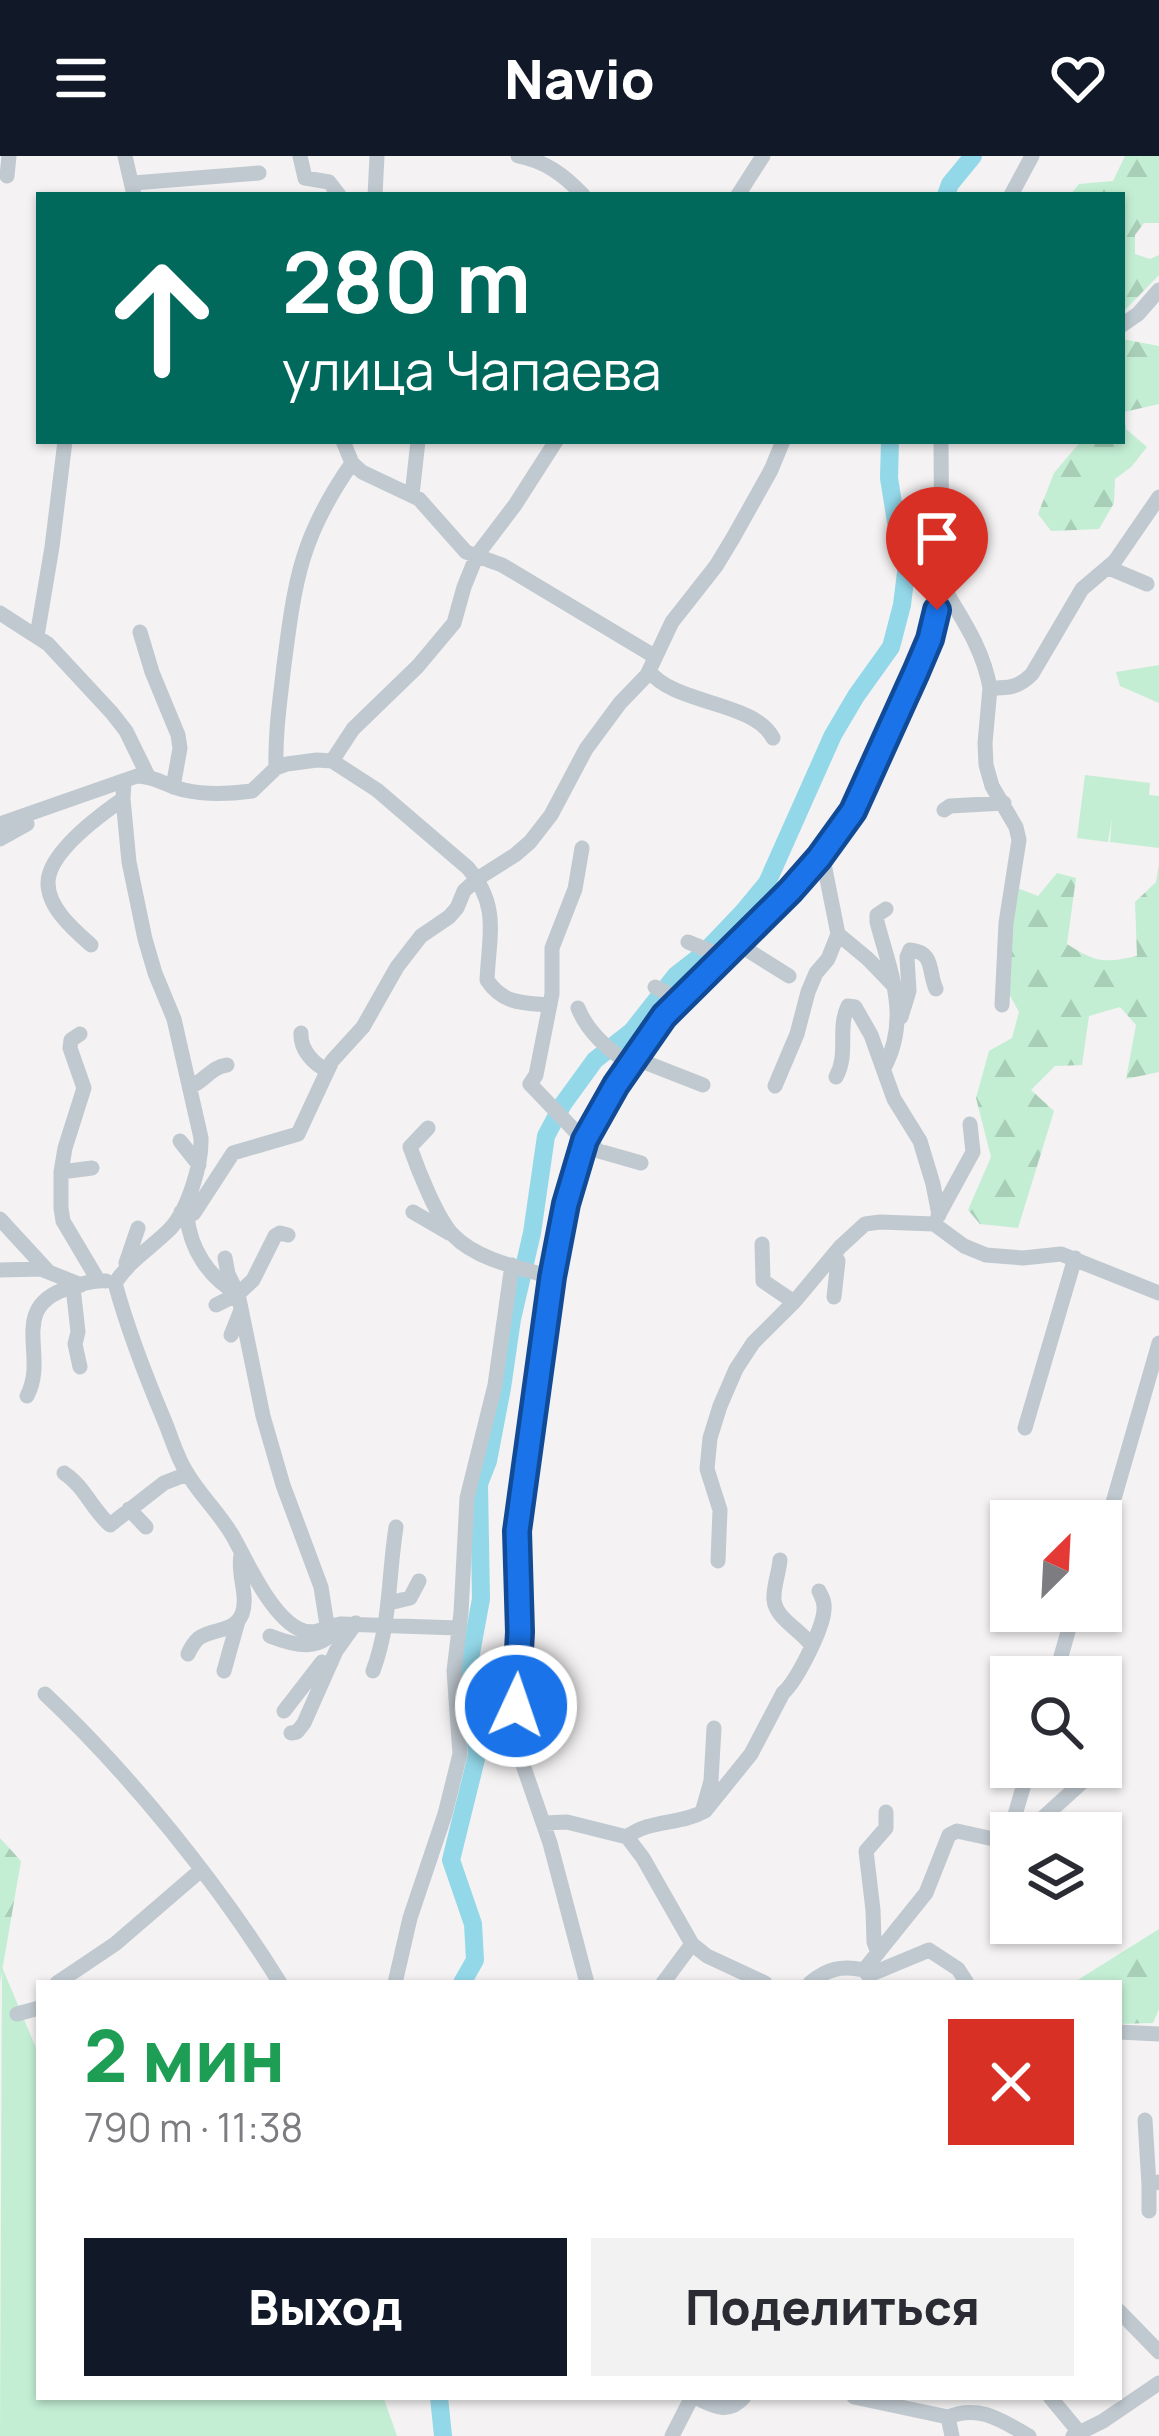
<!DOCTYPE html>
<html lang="ru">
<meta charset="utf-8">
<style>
:root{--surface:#fff;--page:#f2f2f3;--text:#2b2b33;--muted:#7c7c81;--accent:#111827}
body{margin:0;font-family:Manrope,sans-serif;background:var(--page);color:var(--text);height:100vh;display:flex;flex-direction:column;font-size:45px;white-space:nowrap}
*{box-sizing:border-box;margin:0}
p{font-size:39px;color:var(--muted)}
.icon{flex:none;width:66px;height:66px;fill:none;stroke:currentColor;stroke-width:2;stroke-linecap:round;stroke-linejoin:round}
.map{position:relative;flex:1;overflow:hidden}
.panel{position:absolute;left:36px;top:1824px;width:1086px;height:420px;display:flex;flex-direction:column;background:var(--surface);border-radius:0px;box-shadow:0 3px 9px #0004}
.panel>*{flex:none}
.guide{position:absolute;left:36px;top:36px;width:1089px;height:252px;border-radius:0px;box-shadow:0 3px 9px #0004;background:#00695c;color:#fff;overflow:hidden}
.needle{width:78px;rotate:24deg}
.buttons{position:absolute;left:990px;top:1344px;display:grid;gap:24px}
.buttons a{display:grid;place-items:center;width:132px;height:132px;border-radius:0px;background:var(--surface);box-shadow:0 3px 9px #0004;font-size:60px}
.pin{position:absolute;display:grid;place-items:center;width:102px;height:102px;color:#fff;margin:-123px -51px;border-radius:50% 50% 50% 0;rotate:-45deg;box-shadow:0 0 12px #0007}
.pin .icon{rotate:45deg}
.me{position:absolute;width:132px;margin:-66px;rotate:3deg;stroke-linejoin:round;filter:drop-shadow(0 0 9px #0008)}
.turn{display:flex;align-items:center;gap:42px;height:252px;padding:0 48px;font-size:54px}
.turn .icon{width:156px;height:156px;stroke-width:2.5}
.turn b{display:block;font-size:84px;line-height:102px}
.round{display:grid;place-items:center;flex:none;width:126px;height:126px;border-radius:0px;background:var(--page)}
.overview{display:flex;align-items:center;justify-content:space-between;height:204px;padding:0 48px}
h1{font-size:72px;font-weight:800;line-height:90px;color:#1e9e55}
.primary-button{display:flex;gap:24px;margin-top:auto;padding:24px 48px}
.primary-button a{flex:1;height:138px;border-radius:0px;background:var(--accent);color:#fff;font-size:48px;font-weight:800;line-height:138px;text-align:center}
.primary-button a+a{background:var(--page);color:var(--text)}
header{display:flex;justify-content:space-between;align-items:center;height:156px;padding:0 48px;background:var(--accent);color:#fff;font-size:54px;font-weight:800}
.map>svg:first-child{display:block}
.grass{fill:#c3eed4}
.forest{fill:url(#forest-firs)}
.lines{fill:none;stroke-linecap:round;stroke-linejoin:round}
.river{stroke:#93d8e9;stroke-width:18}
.minor{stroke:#c0c9d0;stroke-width:15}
.route-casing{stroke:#114b97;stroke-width:30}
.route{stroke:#1a73e8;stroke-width:21}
</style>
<header><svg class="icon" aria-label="menu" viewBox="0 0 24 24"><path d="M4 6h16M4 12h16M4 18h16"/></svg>Navio<svg class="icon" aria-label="heart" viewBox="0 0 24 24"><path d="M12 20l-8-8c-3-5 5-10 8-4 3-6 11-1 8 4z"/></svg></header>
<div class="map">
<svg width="1159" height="2280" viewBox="0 0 1159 2280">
<defs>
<pattern id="forest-firs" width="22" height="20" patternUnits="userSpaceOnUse" patternTransform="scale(3)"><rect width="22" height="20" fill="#c3eed4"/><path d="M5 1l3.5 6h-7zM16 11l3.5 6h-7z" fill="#a9ceb8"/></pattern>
</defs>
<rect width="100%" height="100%" fill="#f4f2f2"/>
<path class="grass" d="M1085,619l65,8 -1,12 10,1v52l-49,-6 2,-24 -4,24 -31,-4z
M2,1811l37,88v342h341l4,2 13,37h-397z"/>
<path class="forest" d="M1125,0h34v67h-15l-9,12v19l15,5 9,-4v20l-37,38v-118h-52l9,-11 34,-3z
M1122,183l37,7v58l-35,8 2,17 21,18 -16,20 -16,12 -1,24 -15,26 -48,2 -13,-17 16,-41 27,-32h41z
M1159,509v38l-39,-17 -4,-14z
M1159,708v208l-33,7 10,-54 -16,-18 -31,9 -7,49 -27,1 -24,24 23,21 -36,117 -38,-4 -12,-14 23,-53 -15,-59 13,-47 23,-13 7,-26 -17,-31 10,-95 26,10 19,-23 19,5 -9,66c29,19 37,19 70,12l-2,-54 21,-20z
M0,1682l21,23 -21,122z
M1159,1773v80l-6,14 -34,1v-41h-46z"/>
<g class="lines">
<path class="river" d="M946,39l4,-11 23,-28
M462,1827l13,-23 -2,-36 -22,-64 26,-105 -8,-91 12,-65 -2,-115 9,-23 14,-73 10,-69 20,-86 14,-97 17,-32 32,-44 37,-29 44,-56 27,-21 40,-42 24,-29 66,-148 23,-39 35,-49 11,-42 5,-41 -11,-42 -7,-44 1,-37
M439,2241l4,39"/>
<path class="minor" d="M125,0l9,39
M300,0l5,22 24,4 10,13
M518,0c27,5 46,19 65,39
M7,20l2,-20
M133,27l126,-10
M375,39l2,-39
M738,39l25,-39
M1011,39l21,-39
M1122,169l16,-11 21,-24
M343,285l9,22 10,9 57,27 47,53 36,13 152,91
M412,339l6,-54
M1109,412l38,16
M942,429c20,34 41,63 48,103 19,0 28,0 42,-14l50,-85 33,-28 44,-64
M0,457l48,31 64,69 14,18 22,45
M140,476l12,40 26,63 2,13 -7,39
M37,480l15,-89 13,-106
M649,515c26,34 105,30 124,67
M990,532l-5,55 1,22 6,21 24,41 3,13 -13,83 -4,82
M332,605l21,-32 65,-63 36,-43 10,-36 13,-32 38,-50 41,-64
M276,612c-1,-35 4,-68 8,-103 11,-86 17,-129 68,-202
M124,625l-1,18 6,63 16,77 10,34 19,46 27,119c1,26 -13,72 -31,91 -19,19 -40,31 -55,54 13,48 31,94 50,139 7,17 12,36 22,51 14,24 35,42 48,67 14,26 37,76 64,89 18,8 25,-3 43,-5l116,4
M944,654l6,-4 54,-3
M0,668l137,-48c18,0 30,10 47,14 22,5 46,4 68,1l24,-23 11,-4 30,-4 15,1 45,29 91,78c32,38 21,67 19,112 16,24 35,23 63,25
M0,683l27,-15
M582,692l-7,41 -23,59v46l-16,81 -6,9 46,48 23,19 42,12
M838,778l30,25 29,30
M688,786l37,15
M738,788l51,32
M91,789c-17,-15 -43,-37 -43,-62 0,-30 52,-68 75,-84
M655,831l26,13
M578,852c10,25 30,42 52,56
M901,861l8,-26 -2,-34 3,-7c25,2 18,22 26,39
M301,877c-1,16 12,31 26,37
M80,878l-9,6 -1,8 14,40 -19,60 -4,24v36l2,13 35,59
M634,902l69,27
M884,912c27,-50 6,-97 -7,-146v-7l9,-6
M836,921c13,-23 1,-49 12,-71l7,1 16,28 23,64 26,42 13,43 6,31
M775,930l22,-52 11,-42 8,-19 12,-14 10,-25 -16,-80
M190,931c15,-6 21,-20 37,-22
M428,972l-18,19c8,23 27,71 43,88 24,25 67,33 99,42
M180,985l19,24
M61,1016l31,-4
M181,1056l6,4 7,-3 39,-60 65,-19 34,-73 31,-34 34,-60 24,-31 28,-19 8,-9 7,-17 13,-12 38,-24 15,-13 21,-27 35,-66 34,-46 27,-28 25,-53 44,-56 17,-28 38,-68 12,-29
M413,1056l36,21
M187,1060c3,33 22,62 51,78l15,-14 22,-44 5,-3 8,2
M938,1060l35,-64 -3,-28
M0,1063l47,51
M762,1088l1,37 31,21
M834,1098l4,7 -4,36
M225,1102l3,16 10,20 25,122 20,69 38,102 6,38
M126,1107l12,-35
M0,1114l41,-1 40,16
M73,1131l5,45 -3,12 5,23
M216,1149l22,-11
M231,1179l10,-25
M27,1240c22,-40 -20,-88 41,-108 13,-4 26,-8 38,-7
M1025,1272l50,-170
M64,1317c20,13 28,36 46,52l54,-42 23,-9
M129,1353l17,18
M1101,1388l58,-201
M780,1404c-1,13 -7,27 -6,40 2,19 27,30 37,45
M718,1405l2,-51 -13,-41 3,-31 10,-32 16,-37 17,-26 42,-42 45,-54 25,-23 15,-2 54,2 30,22 22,9 37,3 38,-4 98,39
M389,1447l21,-5 9,-17
M270,1480c28,11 52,16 70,-12
M188,1498c2,-5 7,-13 11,-16 14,-10 35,-5 43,-24 7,-18 -5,-40 -1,-59
M224,1515l14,-50
M373,1515c18,-49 15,-93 23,-144
M1055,1521l19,-66
M45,1538c86,81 173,189 235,289
M284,1555l38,-49
M291,1577l6,-1 7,-9 32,-72 20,-28
M703,1653l8,-28 3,-53
M544,1667l23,-1 60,15c23,-18 53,-12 78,-26l46,-57 32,-61c14,-12 40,-65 41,-83 1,-9 -2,-12 -5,-19
M1026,1677l73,-66
M627,1681l16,21 49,86 15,12 58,27
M1007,1686l22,-75
M878,1797l-4,-11 -1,-32 -7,-59 20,-23v-16
M864,1814l62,-77 23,-58 8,-4 50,11
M869,1819l60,-25 29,19 9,14
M57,1827l58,-39 86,-74
M395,1827l15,-65 35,-104 15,-60 -6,-83 7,-58 6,-115 28,-113 17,-120
M587,1827l-37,-140 -27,-78 -7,-59 3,-74 -2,-101 35,-254 13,-73 20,-64 31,-55 48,-69 126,-125 29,-33 33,-47 50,-107 28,-65 7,-29 5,-25 -1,-144
M663,1827l29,-39
M810,1827c17,-14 31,-18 54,-13l6,7
M17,1858l22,-6
M1119,1876l40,2
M1145,1964l4,65 10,-3
M1149,2055v-26
M1119,2155l40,41
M695,2241c18,9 34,18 49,0
M854,2241l94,20c32,-13 54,4 81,19
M1050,2241l29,35
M948,2261l4,19
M672,2280l20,-39
M1073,2280l30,-15 56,-38"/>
</g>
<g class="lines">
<defs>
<path id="route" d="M516,1550l4,-74 -3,-101 35,-254 14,-73 19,-64 31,-55 48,-69 126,-125 29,-33 34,-47 63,-139 14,-33 7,-29"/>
</defs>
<use href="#route" class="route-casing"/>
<use href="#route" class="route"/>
</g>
</svg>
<div class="buttons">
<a><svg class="needle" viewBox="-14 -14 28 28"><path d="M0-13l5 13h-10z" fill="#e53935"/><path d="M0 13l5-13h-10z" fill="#7c7c81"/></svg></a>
<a><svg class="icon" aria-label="search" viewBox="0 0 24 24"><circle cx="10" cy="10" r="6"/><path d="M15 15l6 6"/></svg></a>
<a><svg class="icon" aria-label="layers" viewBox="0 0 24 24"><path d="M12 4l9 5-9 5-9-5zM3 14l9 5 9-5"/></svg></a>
</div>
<div class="pin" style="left:937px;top:454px;background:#d93025"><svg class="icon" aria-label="arrive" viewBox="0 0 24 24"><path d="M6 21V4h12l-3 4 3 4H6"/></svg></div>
<svg class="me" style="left:516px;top:1550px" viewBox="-20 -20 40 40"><circle r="17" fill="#1a73e8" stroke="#fff" stroke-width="3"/><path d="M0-11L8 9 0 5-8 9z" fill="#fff"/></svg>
<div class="guide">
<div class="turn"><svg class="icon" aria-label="ahead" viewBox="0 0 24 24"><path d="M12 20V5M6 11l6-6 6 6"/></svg><div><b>280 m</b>улица Чапаева</div></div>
</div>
<section class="panel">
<div class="overview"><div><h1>2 мин</h1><p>790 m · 11:38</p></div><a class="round" style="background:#d93025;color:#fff"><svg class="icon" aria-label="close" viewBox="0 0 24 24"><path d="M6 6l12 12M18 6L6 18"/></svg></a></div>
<div class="primary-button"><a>Выход</a><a>Поделиться</a></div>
</section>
</div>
